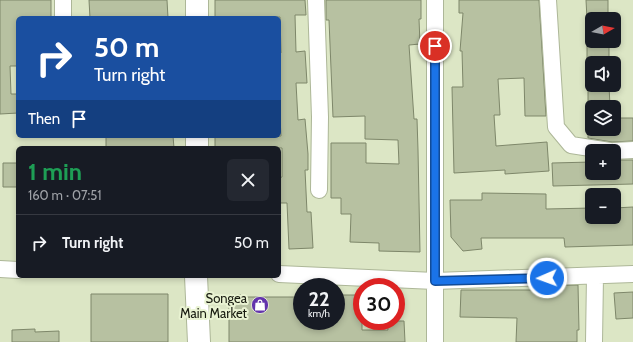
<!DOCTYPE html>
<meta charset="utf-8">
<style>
:root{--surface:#171b24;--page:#242831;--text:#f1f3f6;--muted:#9ea1a6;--line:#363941}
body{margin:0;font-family:Cabin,sans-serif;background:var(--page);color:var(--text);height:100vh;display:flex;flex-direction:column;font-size:15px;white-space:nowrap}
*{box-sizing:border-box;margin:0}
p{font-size:13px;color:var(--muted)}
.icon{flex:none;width:22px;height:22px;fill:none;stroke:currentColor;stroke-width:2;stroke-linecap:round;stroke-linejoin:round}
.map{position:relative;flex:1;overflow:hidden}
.panel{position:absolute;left:16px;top:146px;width:265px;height:132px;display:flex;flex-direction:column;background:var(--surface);border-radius:6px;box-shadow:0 2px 6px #0003}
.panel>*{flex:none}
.banner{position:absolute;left:16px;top:16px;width:265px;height:122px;border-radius:6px;box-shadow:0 2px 6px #0003;background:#1a4fa0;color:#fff;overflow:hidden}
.needle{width:26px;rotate:81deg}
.tools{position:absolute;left:585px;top:12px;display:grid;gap:8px}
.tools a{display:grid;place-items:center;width:36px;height:36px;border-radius:6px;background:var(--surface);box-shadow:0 2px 6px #0003;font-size:20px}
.speed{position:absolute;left:293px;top:278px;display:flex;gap:8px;font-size:20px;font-weight:700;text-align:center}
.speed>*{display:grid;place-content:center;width:52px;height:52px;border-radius:50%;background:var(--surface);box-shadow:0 2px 6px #0003;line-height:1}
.speed small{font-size:10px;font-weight:400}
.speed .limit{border:6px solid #d22;background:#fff;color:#111}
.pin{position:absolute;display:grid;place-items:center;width:34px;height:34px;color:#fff;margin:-17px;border:2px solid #fff;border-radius:50%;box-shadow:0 1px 4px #0007}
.me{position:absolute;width:44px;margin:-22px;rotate:268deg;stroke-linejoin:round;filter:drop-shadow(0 0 3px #0008)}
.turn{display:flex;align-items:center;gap:14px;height:84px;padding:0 12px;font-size:18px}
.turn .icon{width:52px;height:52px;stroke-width:2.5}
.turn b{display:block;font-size:28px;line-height:34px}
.then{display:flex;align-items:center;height:38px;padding:0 12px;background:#0003;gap:8px;font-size:15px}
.round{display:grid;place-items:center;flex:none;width:42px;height:42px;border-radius:6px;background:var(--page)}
.headline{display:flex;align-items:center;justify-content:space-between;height:68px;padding:0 12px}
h1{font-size:24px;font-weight:700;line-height:30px;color:#1e9e55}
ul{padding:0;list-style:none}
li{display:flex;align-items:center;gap:12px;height:56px;padding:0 12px;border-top:1px solid var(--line)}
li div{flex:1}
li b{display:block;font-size:15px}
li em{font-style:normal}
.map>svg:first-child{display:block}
.building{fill:#b7c1a1;stroke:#7e876a}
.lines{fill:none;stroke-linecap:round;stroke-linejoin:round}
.minor-casing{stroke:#adb798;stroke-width:18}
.highway-casing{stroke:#adb798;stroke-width:24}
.minor{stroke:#fff;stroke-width:16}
.highway{stroke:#fff;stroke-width:22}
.route-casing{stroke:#114b97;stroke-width:10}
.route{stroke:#1a73e8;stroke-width:7}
.labels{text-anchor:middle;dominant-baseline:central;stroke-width:4;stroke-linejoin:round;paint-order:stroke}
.poi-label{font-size:13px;fill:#171a0f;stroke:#e9f3d2;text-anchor:end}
</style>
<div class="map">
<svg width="633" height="342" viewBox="0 0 633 342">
<rect width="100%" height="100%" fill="#dce6c5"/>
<path class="building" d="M0,0h51v18h-33v48h-8l1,28h7v19l-18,1z
M89,0h78l1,18h-78z
M215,0h90l1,15h-11l1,37 9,-1 2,32h-11l2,37 7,-1 3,35v16h-3l2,42h4l2,36 -24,1 -2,-46h-8v-25l3,-1v-29h-67v-12h66l-2,-35v-48h2l-1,-36 -65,1z
M326,0h95v19h-2l1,25 -11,1 5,74h3l1,31 2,102 -41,-1v-8l-29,-1 1,-28h-10v-16h-10v-55h35v20l33,1 -1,-24 -33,-1v-23l-32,1 -4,-97h-3z
M459,0h80l7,116h-21l-1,-38 -26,1 2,36h-6l2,31 51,-4 2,29 -44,3v-4l-51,3 -2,-86h11l-1,-36h-2l3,-38h-4z
M586,0h22v19h-21z
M587,41h22v22h-22z
M588,85h21l1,22h-22z
M616,118h17v23l-21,1 -24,-4v-9h29z
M106,136h67l1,12h-68z
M614,160h19v24l-80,2 -1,-23 40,-1v11h22z
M3,163h15v24h-15z
M482,193l64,1v15l46,-1v9h22v-9l19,-1v38l-68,2 -1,-9h-83l1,11 -19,2 -12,-14 -1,-37h32z
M578,285l1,45h-2v12h-61l1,-24 -57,-1 1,-27h89v-4z
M633,292v26l-17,1 -2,-26z
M91,294h77v48h-77z
M229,295h12v2h60l1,26h34v-28h26v35h26l-1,-9h17l1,21h-176z
M35,329v3l24,-1v11h-47v-12z"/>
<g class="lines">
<defs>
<path id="minor" d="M316,0l4,117 -1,73
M435,0v342
M548,0l8,127 15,18 39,6
M63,18v-18
M614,151l19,-1
M0,269l18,1
M279,274l156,7 198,-7
M594,342l1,-66"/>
<path id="highway" d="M197,0v18
M197,148v-12
M196,276l3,66"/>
</defs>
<use href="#minor" class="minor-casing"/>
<use href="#highway" class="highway-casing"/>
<use href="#minor" class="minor"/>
<use href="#highway" class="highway"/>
</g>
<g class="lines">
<defs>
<path id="route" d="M435,46v235l112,-3"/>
</defs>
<use href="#route" class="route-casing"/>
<use href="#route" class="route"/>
</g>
<defs>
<symbol id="shop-disc" viewBox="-11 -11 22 22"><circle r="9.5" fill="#6334ac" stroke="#e9f3d2"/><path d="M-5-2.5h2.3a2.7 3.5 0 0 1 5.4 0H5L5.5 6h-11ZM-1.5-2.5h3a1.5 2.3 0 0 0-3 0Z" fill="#fff"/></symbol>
</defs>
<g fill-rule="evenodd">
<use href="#shop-disc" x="250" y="295" width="20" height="20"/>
</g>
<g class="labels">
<g class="poi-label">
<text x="247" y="298">Songea<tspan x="247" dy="15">Main Market</tspan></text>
</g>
</g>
</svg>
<div class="tools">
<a><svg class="needle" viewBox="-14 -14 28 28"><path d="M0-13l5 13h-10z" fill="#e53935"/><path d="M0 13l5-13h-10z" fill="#9ea1a6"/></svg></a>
<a><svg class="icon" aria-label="sound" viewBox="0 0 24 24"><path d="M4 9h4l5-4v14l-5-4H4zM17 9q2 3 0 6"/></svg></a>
<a><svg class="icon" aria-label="layers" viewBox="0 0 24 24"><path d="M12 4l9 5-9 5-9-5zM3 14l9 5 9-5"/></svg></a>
<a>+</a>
<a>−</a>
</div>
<div class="speed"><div>22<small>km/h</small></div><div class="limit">30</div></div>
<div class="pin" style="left:435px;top:46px;background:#d93025"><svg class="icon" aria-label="arrive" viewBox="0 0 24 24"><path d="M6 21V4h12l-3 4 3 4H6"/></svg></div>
<svg class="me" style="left:547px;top:278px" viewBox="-20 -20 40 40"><circle r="17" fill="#1a73e8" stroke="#fff" stroke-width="3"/><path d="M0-11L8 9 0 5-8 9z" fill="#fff"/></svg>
<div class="banner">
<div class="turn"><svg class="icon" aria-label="right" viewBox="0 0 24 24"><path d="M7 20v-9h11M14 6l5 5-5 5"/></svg><div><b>50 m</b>Turn right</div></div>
<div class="then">Then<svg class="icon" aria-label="arrive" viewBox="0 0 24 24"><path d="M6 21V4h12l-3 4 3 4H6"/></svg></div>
</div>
<section class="panel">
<div class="headline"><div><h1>1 min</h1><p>160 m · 07:51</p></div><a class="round"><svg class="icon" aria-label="close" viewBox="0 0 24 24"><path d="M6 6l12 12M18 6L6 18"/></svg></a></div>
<ul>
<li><svg class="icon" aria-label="right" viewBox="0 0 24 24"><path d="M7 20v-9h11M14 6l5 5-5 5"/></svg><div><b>Turn right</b></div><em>50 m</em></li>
</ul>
</section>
</div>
